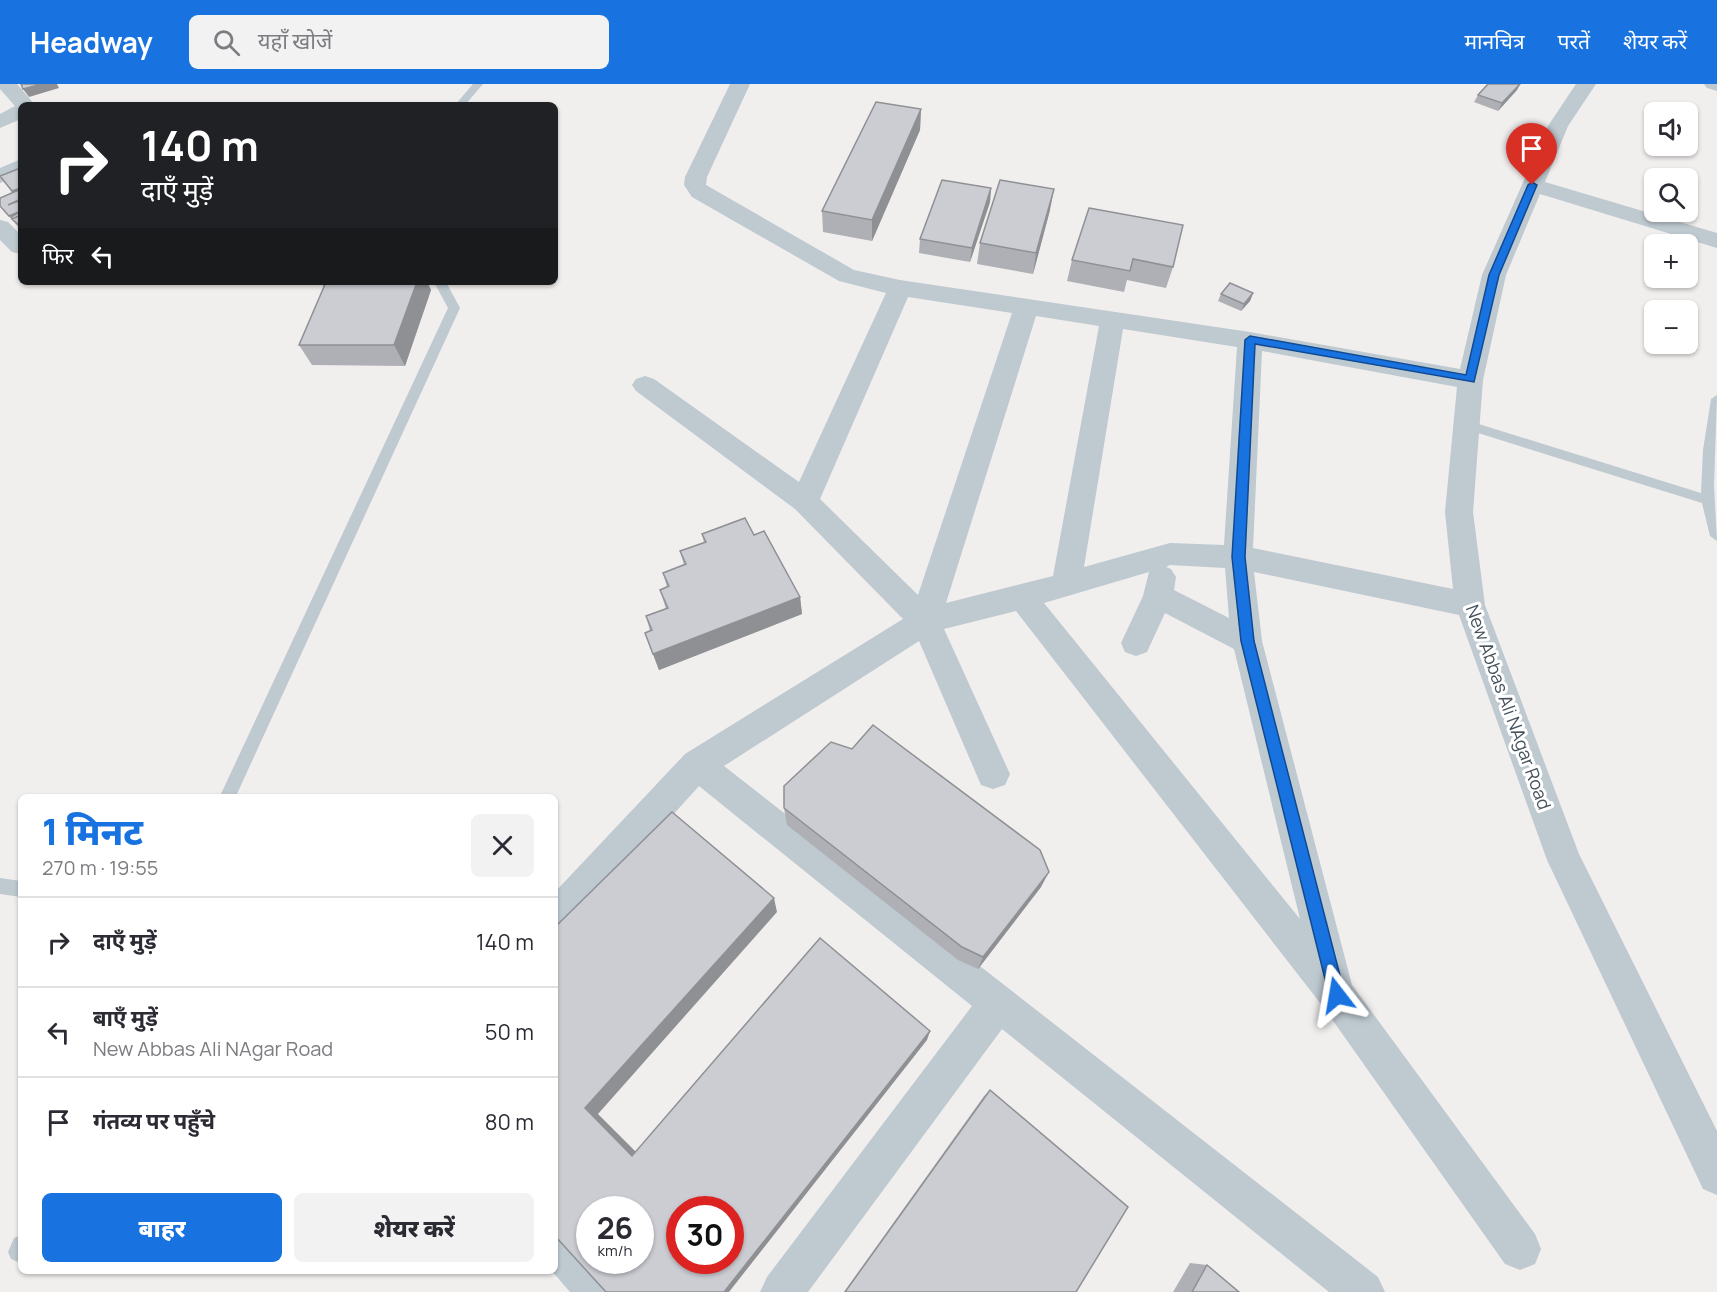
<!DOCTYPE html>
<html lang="hi">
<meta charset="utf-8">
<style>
:root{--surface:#fff;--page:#f2f2f3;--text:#2b2b33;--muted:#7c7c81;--line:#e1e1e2;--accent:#1872e0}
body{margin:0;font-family:Manrope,"Noto Sans Devanagari",sans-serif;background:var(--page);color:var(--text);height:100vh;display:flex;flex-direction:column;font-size:22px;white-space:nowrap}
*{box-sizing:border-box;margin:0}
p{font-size:20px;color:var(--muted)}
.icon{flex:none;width:33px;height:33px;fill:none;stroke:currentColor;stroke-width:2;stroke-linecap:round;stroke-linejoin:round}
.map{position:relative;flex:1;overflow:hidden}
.panel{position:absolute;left:18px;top:710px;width:540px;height:480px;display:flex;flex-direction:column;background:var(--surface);border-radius:9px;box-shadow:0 2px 4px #0004}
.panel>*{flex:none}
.banner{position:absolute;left:18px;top:18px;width:540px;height:183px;border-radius:9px;box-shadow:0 2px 4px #0004;background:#202124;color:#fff;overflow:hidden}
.fabs{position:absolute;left:1644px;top:18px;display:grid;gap:12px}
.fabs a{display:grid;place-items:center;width:54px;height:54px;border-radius:9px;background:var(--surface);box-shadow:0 2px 4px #0004;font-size:30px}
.speed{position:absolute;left:576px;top:1112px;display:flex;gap:12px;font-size:30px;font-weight:700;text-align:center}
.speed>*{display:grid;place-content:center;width:78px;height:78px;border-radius:50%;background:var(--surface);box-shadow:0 2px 4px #0004;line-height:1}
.speed small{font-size:15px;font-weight:400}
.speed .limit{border:9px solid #d22;background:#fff;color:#111}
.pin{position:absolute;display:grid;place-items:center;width:51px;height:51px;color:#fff;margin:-62px -26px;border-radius:50% 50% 50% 0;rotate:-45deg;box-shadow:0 0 6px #0007}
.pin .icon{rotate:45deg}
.me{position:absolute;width:66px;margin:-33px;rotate:346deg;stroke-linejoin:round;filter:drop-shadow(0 0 4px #0008)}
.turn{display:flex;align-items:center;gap:21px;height:126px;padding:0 24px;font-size:27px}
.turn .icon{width:78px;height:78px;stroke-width:2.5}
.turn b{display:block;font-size:42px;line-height:51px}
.then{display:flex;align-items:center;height:57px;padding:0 24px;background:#0003;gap:12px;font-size:22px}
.round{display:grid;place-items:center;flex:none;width:63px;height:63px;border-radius:9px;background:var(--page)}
.overview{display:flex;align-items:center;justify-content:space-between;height:102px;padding:0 24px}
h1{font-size:36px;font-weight:800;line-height:45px;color:var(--accent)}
.button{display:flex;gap:12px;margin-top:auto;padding:12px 24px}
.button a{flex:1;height:69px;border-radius:9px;background:var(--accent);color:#fff;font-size:24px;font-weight:800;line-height:69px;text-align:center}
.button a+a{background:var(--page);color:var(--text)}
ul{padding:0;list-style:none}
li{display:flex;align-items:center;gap:18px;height:90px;padding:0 24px;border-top:2px solid var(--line)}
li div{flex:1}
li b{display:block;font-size:22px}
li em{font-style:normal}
header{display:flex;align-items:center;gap:36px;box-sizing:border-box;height:84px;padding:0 30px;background:var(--accent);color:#fff}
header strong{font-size:28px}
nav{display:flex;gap:33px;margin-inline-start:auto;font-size:21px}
.search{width:420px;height:54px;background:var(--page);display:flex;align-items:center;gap:15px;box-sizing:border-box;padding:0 21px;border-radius:9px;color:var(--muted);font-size:22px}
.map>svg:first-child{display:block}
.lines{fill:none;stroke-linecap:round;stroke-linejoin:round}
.lane{fill:#bec9d0;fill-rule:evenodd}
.street{fill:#bec9d0;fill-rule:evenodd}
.wall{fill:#afb0b5}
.shaded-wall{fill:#8e9094}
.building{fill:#cbcdd3;stroke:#8e9094;stroke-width:1.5;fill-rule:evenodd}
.route{fill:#1872e0;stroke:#104a92;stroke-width:1.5}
.labels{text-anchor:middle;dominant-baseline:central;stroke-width:6;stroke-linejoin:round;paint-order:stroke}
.street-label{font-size:18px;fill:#46525c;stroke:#fff}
</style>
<header>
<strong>Headway</strong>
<div class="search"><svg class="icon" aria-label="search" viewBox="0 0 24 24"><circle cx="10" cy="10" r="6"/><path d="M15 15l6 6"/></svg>यहाँ खोजें</div>
<nav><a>मानचित्र</a><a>परतें</a><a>शेयर करें</a></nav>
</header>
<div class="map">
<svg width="1717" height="1208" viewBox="0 0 1717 1208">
<rect width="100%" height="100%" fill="#f1eeee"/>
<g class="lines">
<path class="lane" d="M473,0h10l-18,21h-10z
M434,198h12l14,26 -224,488h-16l228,-488z
M1717,311l-3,90 3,56 -7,-5 -8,-33 -240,-75 -2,-3 6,-5 235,73 2,-43 8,-51z
M0,794l21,3v16l-21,-3z
M21,1151v26l-3,1 -7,-3 -3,-7 6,-14z"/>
<path class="street" d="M0,0h17l18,21h-14v14l-21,9v-14l15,-8 -15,-17z
M730,0h20l-43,93 -1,8 148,85 46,10 350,52 210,37 22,-94 66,-149 28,-42h20l-28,42 -23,56 172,51v15l-177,-54 -34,81 -23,105 -10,132 12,93 94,249 138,277v64l-14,-6 -156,-329 -88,-245 -205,-43 8,69 90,344 183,249 6,15 -6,15 -15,6 -15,-6 -181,-256 -308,-397 -72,18 66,145 -5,11 -12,4 -12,-4 -62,-144 -195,125 654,511 7,15h-56l-327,-263 -194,263h-48l7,-15 205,-271 -273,-220 -131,145 -13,5v-44l130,-138 218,-135 -108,-110 -159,-118 -4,-6 4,-6 9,-3 9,3 145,103 87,-189 -47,-12 -147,-84 -8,-12 1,-8zM908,213l104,16 -94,282 -98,-96zM1036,232l63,10 -46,250 -107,27zM1123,245l114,18 -13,198 -54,-2 -86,24zM1262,267l195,36 -12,125 8,77 -200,-41zM1170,481l55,3 4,50 -55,-28 2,-13 -5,-8 -5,-2zM1149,488l-6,24 -22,47 4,9 11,4 11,-4 18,-39 69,36 66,270 -256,-316z
M1704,0h13v7l-10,-3z
M21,75v15l-21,9v-15z
M0,136l8,2 13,13v19l-9,-2 -12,-12z
M555,1139l15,6 20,21v10h9l15,17 7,15h-51l-19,-22h4z"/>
</g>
<path class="wall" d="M1520,0l-3,6 -19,21 -24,-9 4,-7z
M921,25l-1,21 -48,111 -49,-9 -1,-21z
M21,89v57l-21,-24 13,-14 -13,-15z
M991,104l-1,14 -20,60 -51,-9 1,-14z
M1050,126l-17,64 -56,-10 3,-21z
M1183,141l-10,42 -7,21 -39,-8 -3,12 -57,-11 5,-21z
M321,198h106l4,8 -26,76 -93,-1 -13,-20 25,-58z
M1253,209l-3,8 -9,10 -23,-10 3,-7z
M702,450l52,1 46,62 2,17 -143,56 -14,-37 5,-2 -4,-15 20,-7 -6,-19 7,-3 -4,-14 21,-8 -4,-14 24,-8z
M784,724l257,79 -63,82 -20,-9 -171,-135z
M990,1006l86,202h-232l140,-196z
M1190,1179l17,2 32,27h-66z"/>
<path class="shaded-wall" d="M42,0h15l2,4 -30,9 -6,-8z
M1520,0l-3,6 -19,21 4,-8z
M921,25l-1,21 -48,111v-21z
M991,104l-1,14 -20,60 2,-14z
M1054,105l-4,21 -17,64 3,-21z
M417,198h10l4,8 -26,76 -11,-21z
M1253,209l-3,8 -9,10 3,-7z
M800,513l2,17 -143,56 -6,-16z
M1049,788l-8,15 -63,82 5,-12z
M774,814l3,14 -179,202 45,45 -11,-3 -47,-48z
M930,947l-3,9 -198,252h-5z"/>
<path class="building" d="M21,0h21l-19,5z
M1488,0h32l-18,19 -24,-8z
M876,18l45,7 -49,111 -50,-9z
M18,85l3,4v15l-9,3 -12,-15z
M942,96l49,8 -19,60 -52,-9z
M1000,96l54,9 -18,64 -56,-10z
M21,105v10l-13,6 13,-5v11l-12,5 -9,-10v-8z
M1089,124l94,17 -10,42 -40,-8 -3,12 -58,-11z
M21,127v4l-9,4 -1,-2z
M21,131v12l-9,-8z
M326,198h91l-23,63h-95z
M1230,199l23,10 -9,11 -23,-10z
M745,434l9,17 10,-4 36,66 -147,57 -8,-21 7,-3 -6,-14 22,-8 -8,-18 9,-4 -6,-13 23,-9 -6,-13 26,-9 -4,-8z
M873,641l167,125 9,22 -66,85 -21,-10 -178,-139v-22l47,-44 21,7z
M672,728l102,86 -189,210 47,48 188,-218 110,93 -206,261h-118l-51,-56v-309zM590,1125h50v51h-50zM680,1125h50v51h-50z
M990,1006l138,117 -52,85h-231z
M1207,1181l32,27h-47z"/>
<path class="route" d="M1532,98l5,3 -38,90 -25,107 -219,-38 -10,213 9,84 91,354 -2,6 -6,2 -6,-2 -2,-6 -88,-354 -9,-84 13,-217 5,-4 216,39 23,-100 39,-90z"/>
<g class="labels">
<g class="street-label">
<text transform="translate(1509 623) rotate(70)">New Abbas Ali NAgar Road</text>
</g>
</g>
</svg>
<div class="fabs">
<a><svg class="icon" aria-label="sound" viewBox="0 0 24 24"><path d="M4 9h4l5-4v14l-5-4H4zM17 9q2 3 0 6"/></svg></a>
<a><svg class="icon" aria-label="search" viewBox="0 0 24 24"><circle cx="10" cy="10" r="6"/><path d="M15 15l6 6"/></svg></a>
<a>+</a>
<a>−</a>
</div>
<div class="speed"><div>26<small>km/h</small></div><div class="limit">30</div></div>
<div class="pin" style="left:1532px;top:101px;background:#d93025"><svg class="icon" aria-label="arrive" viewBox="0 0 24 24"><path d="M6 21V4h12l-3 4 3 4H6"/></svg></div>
<svg class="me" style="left:1337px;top:911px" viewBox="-20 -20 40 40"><path d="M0-17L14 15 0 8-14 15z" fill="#1872e0" stroke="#fff" stroke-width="4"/></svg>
<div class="banner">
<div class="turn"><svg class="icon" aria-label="right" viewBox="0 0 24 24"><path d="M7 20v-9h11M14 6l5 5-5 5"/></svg><div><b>140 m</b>दाएँ मुड़ें</div></div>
<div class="then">फिर<svg class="icon" aria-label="left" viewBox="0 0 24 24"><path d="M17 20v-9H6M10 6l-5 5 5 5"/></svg></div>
</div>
<section class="panel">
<div class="overview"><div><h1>1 मिनट</h1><p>270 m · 19:55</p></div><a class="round"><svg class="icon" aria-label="close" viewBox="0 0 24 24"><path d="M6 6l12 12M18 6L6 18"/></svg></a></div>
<ul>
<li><svg class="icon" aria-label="right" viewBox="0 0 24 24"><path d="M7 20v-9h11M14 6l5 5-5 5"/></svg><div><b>दाएँ मुड़ें</b></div><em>140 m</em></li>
<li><svg class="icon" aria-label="left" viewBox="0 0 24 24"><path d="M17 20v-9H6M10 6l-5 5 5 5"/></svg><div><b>बाएँ मुड़ें</b><p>New Abbas Ali NAgar Road</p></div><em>50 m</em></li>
<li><svg class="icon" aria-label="arrive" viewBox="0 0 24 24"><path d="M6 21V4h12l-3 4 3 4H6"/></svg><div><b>गंतव्य पर पहुँचे</b></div><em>80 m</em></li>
</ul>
<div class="button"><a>बाहर</a><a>शेयर करें</a></div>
</section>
</div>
